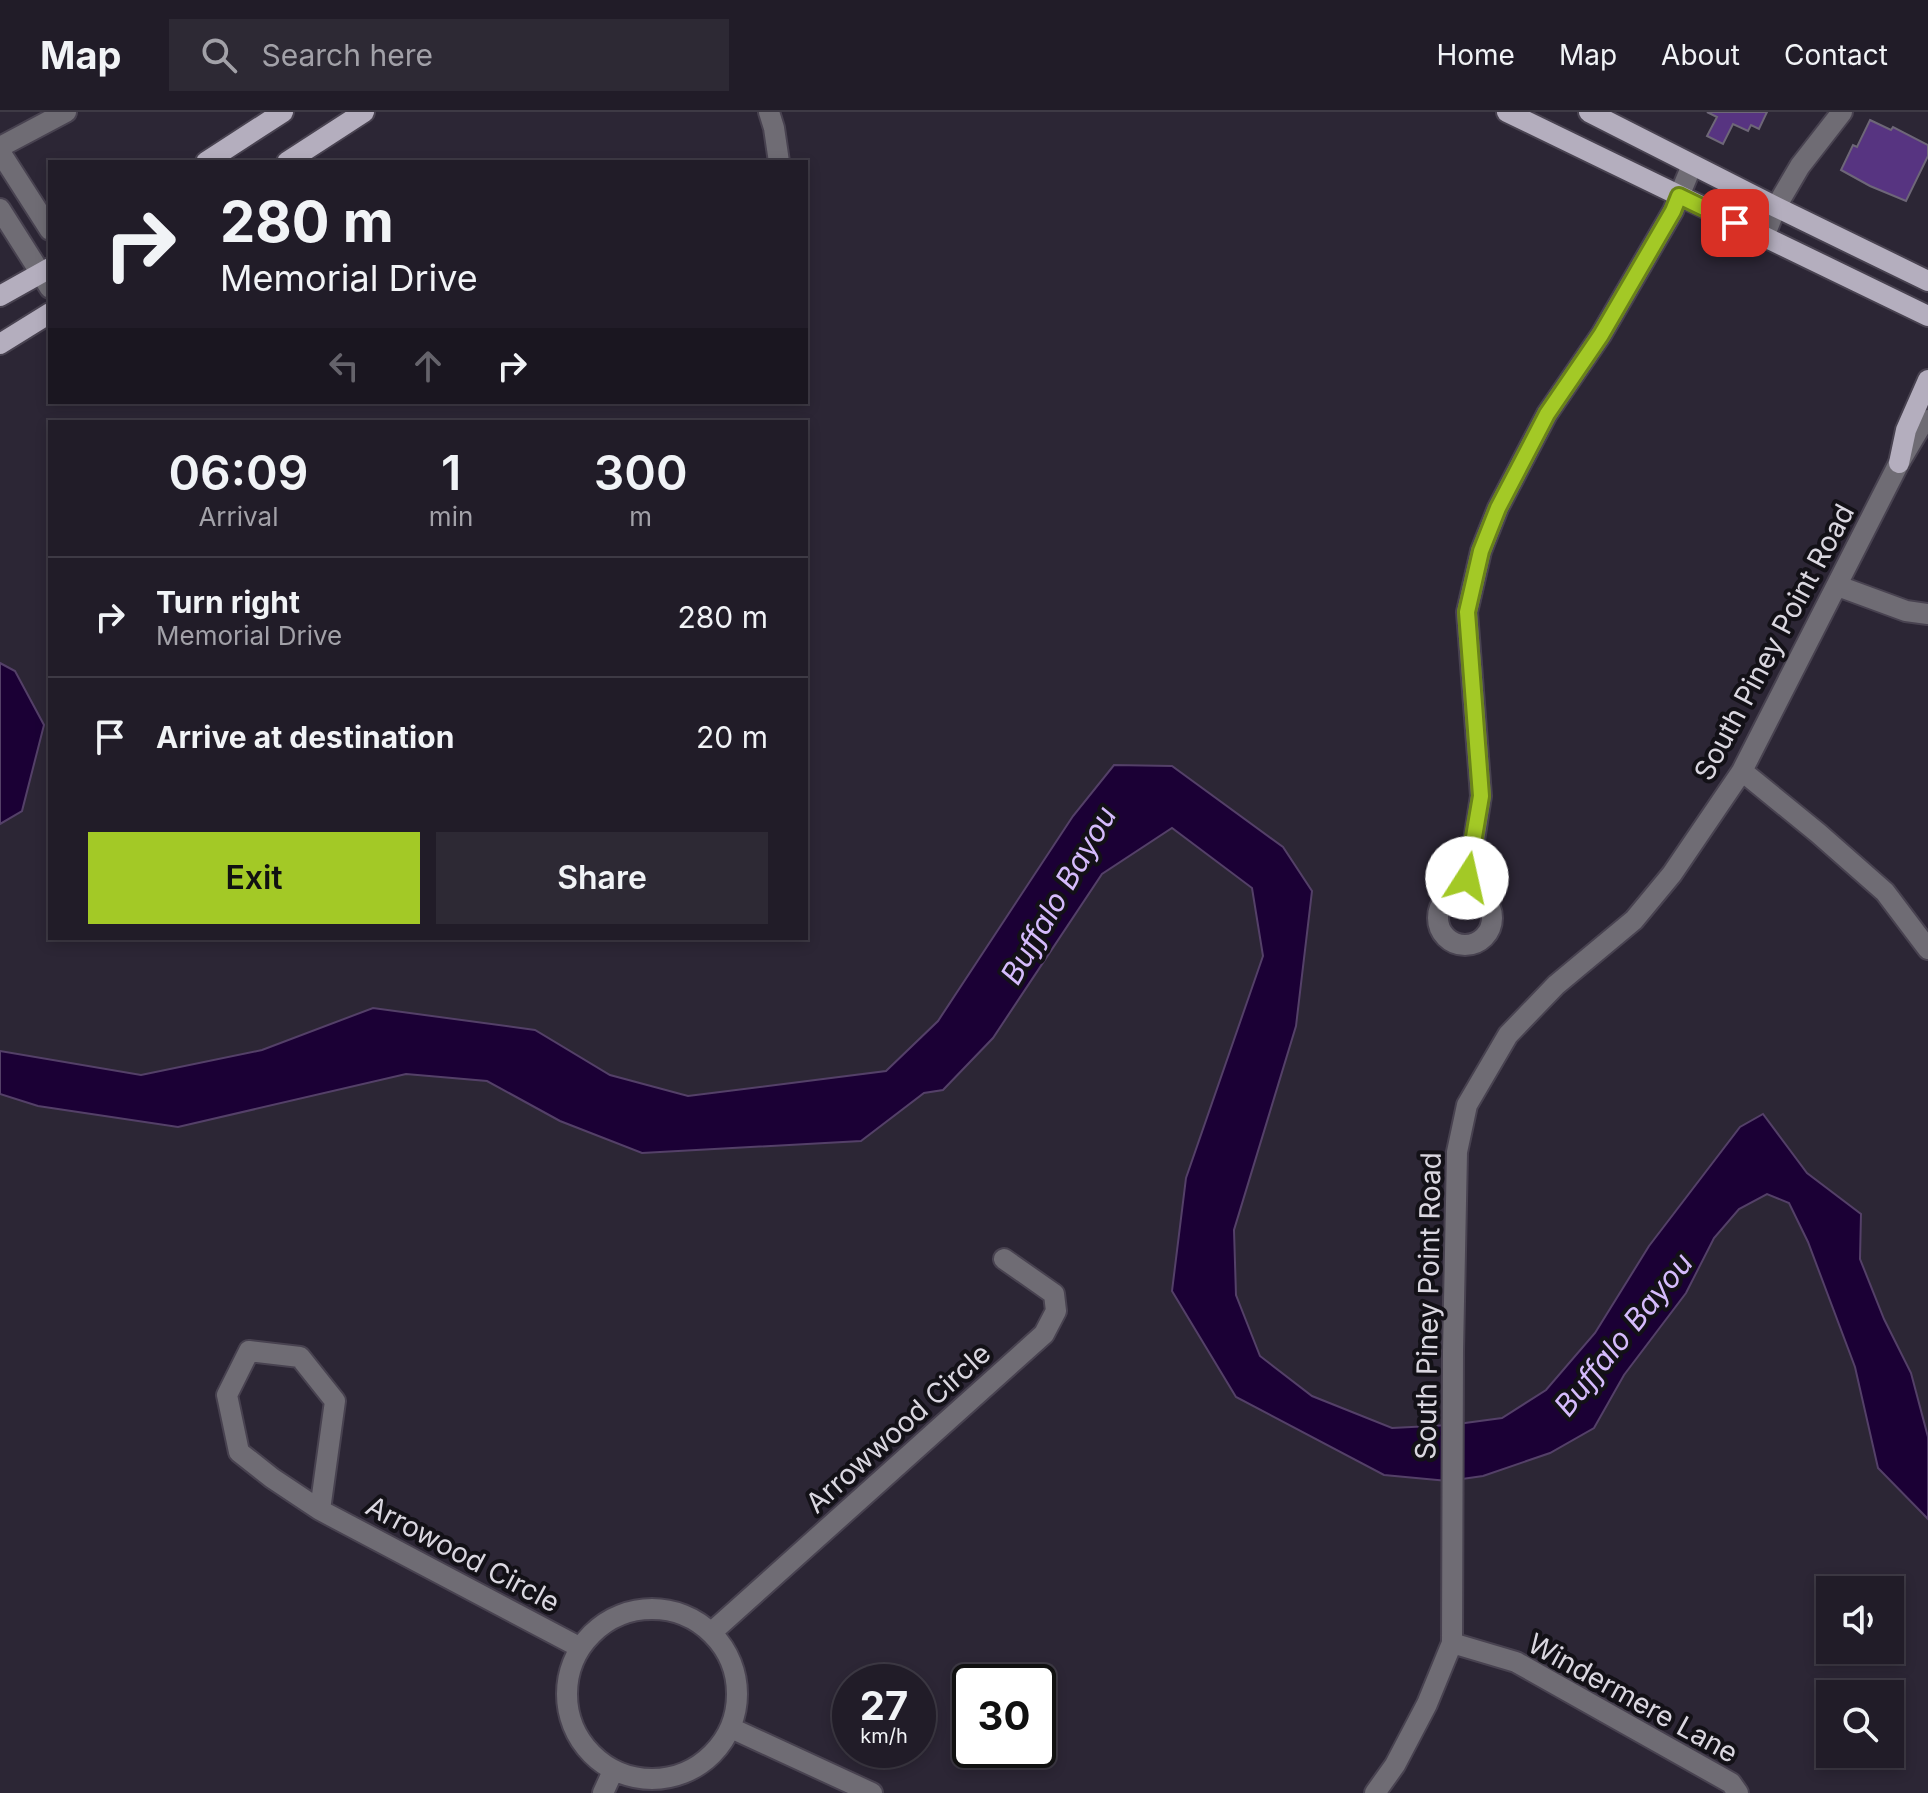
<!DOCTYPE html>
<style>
:root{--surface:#211c28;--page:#2d2934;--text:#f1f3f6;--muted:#a2a1a8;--line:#3e3a45;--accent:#a3c926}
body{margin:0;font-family:Inter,sans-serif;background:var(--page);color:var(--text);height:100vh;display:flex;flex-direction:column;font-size:30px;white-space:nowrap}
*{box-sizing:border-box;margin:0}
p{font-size:26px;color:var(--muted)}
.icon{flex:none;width:44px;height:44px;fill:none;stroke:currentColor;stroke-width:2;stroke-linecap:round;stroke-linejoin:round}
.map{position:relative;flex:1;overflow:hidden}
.side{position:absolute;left:48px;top:308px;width:760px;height:520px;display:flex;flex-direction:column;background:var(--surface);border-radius:0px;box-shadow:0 4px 12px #0003,0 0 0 2px var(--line)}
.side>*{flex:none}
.guide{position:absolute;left:48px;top:48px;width:760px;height:244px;border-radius:0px;box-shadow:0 4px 12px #0003,0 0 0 2px var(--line);background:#211c28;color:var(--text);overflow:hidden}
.tools{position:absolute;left:1816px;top:1464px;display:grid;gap:16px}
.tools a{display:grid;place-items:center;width:88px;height:88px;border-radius:0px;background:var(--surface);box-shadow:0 4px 12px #0003,0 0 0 2px var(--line);font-size:40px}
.speed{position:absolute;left:832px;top:1552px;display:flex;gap:16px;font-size:40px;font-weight:700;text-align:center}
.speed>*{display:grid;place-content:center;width:104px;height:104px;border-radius:50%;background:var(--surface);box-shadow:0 4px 12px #0003,0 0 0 2px var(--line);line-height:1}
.speed small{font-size:20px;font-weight:400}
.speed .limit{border:4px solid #111;border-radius:12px;background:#fff;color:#111}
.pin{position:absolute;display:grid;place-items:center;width:68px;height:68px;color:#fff;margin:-34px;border-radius:16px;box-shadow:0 4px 12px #0006}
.me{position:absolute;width:88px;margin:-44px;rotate:10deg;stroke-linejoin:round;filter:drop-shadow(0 0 6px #0008)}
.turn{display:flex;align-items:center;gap:28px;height:168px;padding:0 40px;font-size:36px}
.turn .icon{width:104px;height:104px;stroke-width:2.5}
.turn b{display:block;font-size:56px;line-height:68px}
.lanes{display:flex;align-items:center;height:76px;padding:0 40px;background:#0003;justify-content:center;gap:40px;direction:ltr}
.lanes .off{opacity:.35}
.eta{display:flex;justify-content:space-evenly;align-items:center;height:136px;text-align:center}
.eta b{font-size:48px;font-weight:600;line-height:56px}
.cta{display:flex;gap:16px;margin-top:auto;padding:16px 40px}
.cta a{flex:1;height:92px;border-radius:0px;background:var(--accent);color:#111;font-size:32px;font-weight:600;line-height:92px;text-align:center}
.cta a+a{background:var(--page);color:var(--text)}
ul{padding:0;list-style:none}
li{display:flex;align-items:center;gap:24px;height:120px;padding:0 40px;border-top:2px solid var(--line)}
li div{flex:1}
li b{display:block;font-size:30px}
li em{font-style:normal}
header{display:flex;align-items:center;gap:48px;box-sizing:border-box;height:112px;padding:0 40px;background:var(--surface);border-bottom:2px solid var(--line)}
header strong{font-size:38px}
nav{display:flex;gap:44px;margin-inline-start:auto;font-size:28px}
.search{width:560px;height:72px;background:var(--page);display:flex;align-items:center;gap:20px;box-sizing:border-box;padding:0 28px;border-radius:0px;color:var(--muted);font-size:30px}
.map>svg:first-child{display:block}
.water{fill:#1b0035;stroke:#544068;stroke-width:2}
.building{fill:#573481;stroke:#6e6778;stroke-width:2}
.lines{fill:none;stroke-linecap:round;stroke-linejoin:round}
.minor-casing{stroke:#484250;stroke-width:24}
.major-casing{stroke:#484250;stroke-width:24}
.minor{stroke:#6f6c74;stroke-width:20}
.major{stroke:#b4aebe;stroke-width:20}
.route-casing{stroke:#6a8319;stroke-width:20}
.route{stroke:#a3c926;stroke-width:14}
.labels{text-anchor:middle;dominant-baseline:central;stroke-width:8;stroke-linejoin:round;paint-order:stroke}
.street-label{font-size:28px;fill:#dad7e0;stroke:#131117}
.water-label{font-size:30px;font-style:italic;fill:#d5bbfc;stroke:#131117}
</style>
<header>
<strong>Map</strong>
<div class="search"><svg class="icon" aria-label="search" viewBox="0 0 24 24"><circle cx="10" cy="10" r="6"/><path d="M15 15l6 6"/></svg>Search here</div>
<nav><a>Home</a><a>Map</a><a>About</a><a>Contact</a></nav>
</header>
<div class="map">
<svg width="1928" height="1681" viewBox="0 0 1928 1681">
<rect width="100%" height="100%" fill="#2c2635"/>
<path class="water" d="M0,551l15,8 29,54 -22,86 -22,13z
M1114,653l58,1 111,81 29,44 -16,135 -62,204 2,65 24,61 52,40 80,32 58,-3 52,-7 44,-28 49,-57 54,-87 91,-119 23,-13 44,59 54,41 -1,45 24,60 27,54 17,64v82l-50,-51 -23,-101 -47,-125 -19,-39 -22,-9 -28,15 -25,29 -28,55 -62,82 -30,53 -44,25 -67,23 -35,5 -64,-6 -148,-78 -64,-106 14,-113 77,-222 -11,-68 -80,-60 -70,46 -109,164 -50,52 -19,3 -63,48 -219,12 -82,-32 -73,-40 -81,-7 -228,53 -140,-21 -38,-12v-43l141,24 121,-25 111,-42 162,22 75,45 78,21 198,-25 52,-50 135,-205z"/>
<path class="building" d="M1707,0h60l-8,17 -8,-4 -3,6 -15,-7 -10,20 -16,-8 10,-19z
M1870,8l21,10 2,-3 35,18v11l-22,45 -36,-15 -29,-16 12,-25 4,2z"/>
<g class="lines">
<defs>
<path id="minor" d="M769,0l5,16 5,34
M0,35l66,-35
M0,40l50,78
M0,97l50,79
M1764,125l12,-30 24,-41 42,-54
M1838,474l68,25 22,3
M1742,659l76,62 67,59 43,57
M1438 806a27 27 0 1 1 54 0a27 27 0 1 1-54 0Z
M1466,779l15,-95 -14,-184 14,-61 17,-43 49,-94 54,-79 72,-124 19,-46
M320,1398l-48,-32 -33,-26 -12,-57 22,-44 51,6 35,44 -15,109 259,137
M567 1582a85 85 0 1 1 170 0a85 85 0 1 1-170 0Z
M712,1520l332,-298 12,-23 -2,-17 -50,-35
M1452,1531l64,19 215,121 7,10
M731,1616l141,65
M603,1681l10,-22
M1375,1681l20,-28 32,-61 25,-61 1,-292 4,-199 10,-47 41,-70 48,-50 78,-65 38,-46 70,-103 157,-308 23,-39 6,-4"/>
<path id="major" d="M1507,0l421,204
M1589,0l187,95 152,74
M206,50l77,-50
M287,50l77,-50
M0,184l50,-28
M0,232l50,-31
M1899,351l7,-33 22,-50"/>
</defs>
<use href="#minor" class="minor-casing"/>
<use href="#major" class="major-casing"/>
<use href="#minor" class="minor"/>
<use href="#major" class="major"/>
</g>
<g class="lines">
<defs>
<path id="route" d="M1467,766l14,-82 -14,-184 14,-61 17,-43 49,-94 54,-79 72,-124 6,-15 56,27"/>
</defs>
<use href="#route" class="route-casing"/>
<use href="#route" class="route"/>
</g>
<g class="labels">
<g class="street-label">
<text transform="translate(1774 530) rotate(-62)">South Piney Point Road</text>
<text transform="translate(1428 1194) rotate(-89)">South Piney Point Road</text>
<text transform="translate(898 1316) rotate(-42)">Arrowwood Circle</text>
<text transform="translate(463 1442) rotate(28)">Arrowood Circle</text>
<text transform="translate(1633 1586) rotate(29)">Windermere Lane</text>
</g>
<g class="water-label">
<text transform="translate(1058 783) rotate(-60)">Buffalo Bayou</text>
<text transform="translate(1623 1222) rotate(-51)">Buffalo Bayou</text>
</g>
</g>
</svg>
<div class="tools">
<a><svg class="icon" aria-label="sound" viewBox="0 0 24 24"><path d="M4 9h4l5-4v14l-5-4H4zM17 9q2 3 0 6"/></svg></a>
<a><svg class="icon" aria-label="search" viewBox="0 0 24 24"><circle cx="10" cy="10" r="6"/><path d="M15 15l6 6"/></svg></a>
</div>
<div class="speed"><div>27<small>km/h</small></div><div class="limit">30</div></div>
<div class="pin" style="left:1735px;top:111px;background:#d93025"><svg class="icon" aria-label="arrive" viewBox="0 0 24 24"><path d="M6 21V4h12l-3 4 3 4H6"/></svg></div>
<svg class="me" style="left:1467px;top:766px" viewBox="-20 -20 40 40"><circle r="19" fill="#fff"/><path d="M0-13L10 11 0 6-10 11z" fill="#a3c926"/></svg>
<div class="guide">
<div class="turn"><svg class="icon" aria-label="right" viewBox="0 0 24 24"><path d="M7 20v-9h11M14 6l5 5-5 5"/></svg><div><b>280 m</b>Memorial Drive</div></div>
<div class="lanes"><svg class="icon off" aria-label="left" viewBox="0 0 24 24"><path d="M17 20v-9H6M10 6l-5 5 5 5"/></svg><svg class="icon off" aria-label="ahead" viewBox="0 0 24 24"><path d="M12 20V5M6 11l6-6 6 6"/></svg><svg class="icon" aria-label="right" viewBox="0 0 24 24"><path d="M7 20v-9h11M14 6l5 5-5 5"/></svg></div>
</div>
<section class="side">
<div class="eta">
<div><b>06:09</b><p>Arrival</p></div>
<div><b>1</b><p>min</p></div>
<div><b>300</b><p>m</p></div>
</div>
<ul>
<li><svg class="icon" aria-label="right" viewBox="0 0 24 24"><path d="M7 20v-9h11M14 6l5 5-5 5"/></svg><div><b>Turn right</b><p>Memorial Drive</p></div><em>280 m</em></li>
<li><svg class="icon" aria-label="arrive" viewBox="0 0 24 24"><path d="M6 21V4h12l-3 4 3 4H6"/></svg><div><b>Arrive at destination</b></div><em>20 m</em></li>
</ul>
<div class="cta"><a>Exit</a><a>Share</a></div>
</section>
</div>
